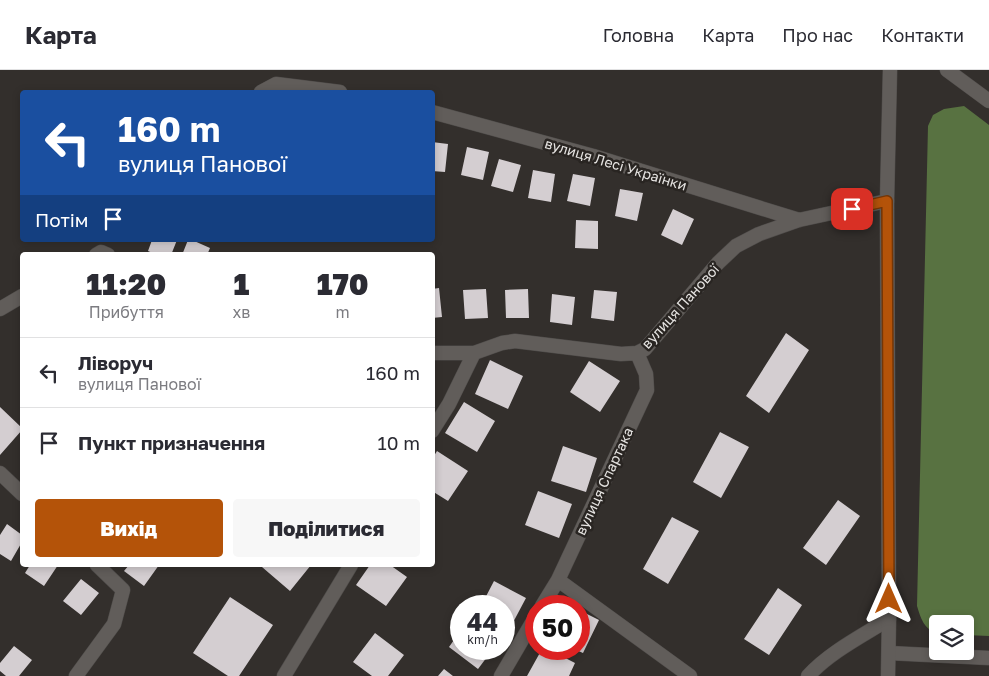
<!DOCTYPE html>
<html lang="uk">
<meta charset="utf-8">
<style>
:root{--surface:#fff;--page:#f7f7f7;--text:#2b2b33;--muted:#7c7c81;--line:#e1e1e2;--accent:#b45309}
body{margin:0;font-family:"Golos Text",sans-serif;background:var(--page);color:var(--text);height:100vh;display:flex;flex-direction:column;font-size:19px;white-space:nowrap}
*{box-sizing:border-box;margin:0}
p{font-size:16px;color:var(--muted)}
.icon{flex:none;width:28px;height:28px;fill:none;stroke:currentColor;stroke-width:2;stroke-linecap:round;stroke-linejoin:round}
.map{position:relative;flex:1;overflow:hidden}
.drawer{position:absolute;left:20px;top:182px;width:415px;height:315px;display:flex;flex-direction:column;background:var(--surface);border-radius:5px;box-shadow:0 2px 8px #0003}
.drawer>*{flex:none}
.banner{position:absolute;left:20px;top:20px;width:415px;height:152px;border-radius:5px;box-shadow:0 2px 8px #0003;background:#1a4fa0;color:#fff;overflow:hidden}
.tools{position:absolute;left:929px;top:545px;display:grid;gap:10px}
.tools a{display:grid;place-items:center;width:45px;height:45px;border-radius:5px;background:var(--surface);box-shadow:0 2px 8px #0003;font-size:25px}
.speed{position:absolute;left:450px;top:525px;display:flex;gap:10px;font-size:25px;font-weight:700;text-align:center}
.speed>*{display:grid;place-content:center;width:65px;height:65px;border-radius:50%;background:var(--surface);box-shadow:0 2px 8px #0003;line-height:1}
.speed small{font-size:12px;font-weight:400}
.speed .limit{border:8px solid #d22;background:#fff;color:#111}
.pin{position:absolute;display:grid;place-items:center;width:42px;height:42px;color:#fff;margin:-21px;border-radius:10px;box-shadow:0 2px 8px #0006}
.me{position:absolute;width:55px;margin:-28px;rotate:0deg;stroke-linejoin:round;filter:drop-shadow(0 0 4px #0008)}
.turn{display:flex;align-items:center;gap:18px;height:105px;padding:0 15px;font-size:22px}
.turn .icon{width:65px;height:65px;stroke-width:2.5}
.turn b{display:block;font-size:35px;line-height:42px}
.then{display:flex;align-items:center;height:48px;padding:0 15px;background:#0003;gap:10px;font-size:19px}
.eta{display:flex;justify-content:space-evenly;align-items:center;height:85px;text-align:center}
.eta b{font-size:30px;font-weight:800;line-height:35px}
.action{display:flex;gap:10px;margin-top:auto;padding:10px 15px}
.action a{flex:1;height:58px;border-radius:5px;background:var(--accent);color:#fff;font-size:20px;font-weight:800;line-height:58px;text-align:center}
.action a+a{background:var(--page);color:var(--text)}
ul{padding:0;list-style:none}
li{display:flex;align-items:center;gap:15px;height:70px;padding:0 15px;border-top:1px solid var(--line)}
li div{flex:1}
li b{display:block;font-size:19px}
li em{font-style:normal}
header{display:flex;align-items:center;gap:30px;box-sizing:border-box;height:70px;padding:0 25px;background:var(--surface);border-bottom:1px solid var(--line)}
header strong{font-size:24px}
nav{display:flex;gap:28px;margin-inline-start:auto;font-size:18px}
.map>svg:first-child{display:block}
.forest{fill:#587241}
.building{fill:#d4ced1}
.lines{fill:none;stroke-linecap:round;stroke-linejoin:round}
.minor-casing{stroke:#4f4c4a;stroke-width:15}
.tertiary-casing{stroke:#4f4c4a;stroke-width:15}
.secondary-casing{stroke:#4f4c4a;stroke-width:15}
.minor{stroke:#615d5a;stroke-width:14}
.tertiary{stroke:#615d5a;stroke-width:14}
.secondary{stroke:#615d5a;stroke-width:14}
.route-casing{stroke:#753606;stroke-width:12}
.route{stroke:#b45309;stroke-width:9}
.labels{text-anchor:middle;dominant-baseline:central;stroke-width:5;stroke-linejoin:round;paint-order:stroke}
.street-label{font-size:14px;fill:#e6e4e2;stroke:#292522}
</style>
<header>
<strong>Карта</strong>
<nav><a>Головна</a><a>Карта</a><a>Про нас</a><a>Контакти</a></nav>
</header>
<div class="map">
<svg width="989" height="606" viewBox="0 0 989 606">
<rect width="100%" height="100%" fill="#332f2c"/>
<path class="forest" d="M964,36l25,19v511l-24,-1v-11h-27l-1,9c-13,-4 -16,-14 -20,-27l11,-480 5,-11 11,-6z"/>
<path class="building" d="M432,72l16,2 -3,28 -13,-1z
M467,77l22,5 -6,28 -22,-5z
M499,89l22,6 -8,27 -22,-6z
M533,100l22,4 -4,28 -23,-4z
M573,104l22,4 -5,28 -23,-5z
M620,119l23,4 -6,28 -22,-5z
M673,139l21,10 -12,26 -21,-10z
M576,150l22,1v28l-23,-1z
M152,170h25l-6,15h-14l-9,-4z
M188,170h4l18,8 -3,7h-25z
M439,218l3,29 -10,1v-29z
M486,219l2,29 -23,1 -2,-29z
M528,219l1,29h-23l-1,-28z
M594,220l23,2 -3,29 -23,-3z
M552,224l23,3 -3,28 -22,-3z
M786,263l23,17 -40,63 -23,-17z
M490,290l33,16 -15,33 -33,-15z
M589,291l31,20 -20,31 -30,-20z
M464,332l31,19 -18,31 -32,-19z
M0,337l22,21v2l-22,25z
M720,362l29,15 -28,51 -28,-16z
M563,376l34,12 -11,34 -35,-11z
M437,381l31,20 -20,30 -16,-10v-32z
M538,421l34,13 -13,34 -34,-13z
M838,430l22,16 -34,49 -23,-17z
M672,447l27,14 -31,53 -25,-15z
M7,454l15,11v7l-11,19 -11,-7v-19z
M30,495h28l-14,21 -19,-13z
M129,495h30l-15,21 -20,-15z
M264,495h47l-21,26 -28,-24z
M370,495h20l17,12 -21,29 -30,-21z
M81,509l18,14 -18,22 -18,-14z
M494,511l32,17 -17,32 -5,-3v-21h-23z
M778,518l24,17 -33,50 -25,-16z
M230,527l43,28 -34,51h-11l-35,-23z
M579,540l20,10 -16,33 -9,-4h5z
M461,560v19h32l-15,20 -29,-22z
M375,563l29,22 -16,21h-16l-19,-14z
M14,576l18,14 -13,16h-13l-6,-5v-8z
M542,579h6l27,14 -6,13h-42z
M444,599l9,7h-15z"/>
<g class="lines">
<defs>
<path id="minor" d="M261,22l15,-8 64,8
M432,42l161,44 206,64
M96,185l5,-3 7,3
M0,239l22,-13
M432,283h42l28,-10 13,-2 106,13 16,-1 8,-4 73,-86 18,-17 23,-12 40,-14 88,-19
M432,361l17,-27 25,-51
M0,403l22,21
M558,510l132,96
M542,536l16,-26 89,-190 -1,-16 -9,-21
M889,583l100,5
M76,606l38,-52 9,-34 -26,-25
M284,606l67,-111
M501,606l35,-60
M808,606c22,-24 54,-40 81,-57"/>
<path id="tertiary" d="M947,0l42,31"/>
<path id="secondary" d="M888,606l1,-57 -2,-418 3,-131"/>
</defs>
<use href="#minor" class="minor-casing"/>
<use href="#tertiary" class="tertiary-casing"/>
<use href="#secondary" class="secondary-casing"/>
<use href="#minor" class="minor"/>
<use href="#tertiary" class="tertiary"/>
<use href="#secondary" class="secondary"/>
</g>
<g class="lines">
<defs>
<path id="route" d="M852,139l35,-8 2,398"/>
</defs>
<use href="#route" class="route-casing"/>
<use href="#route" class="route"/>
</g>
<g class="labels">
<g class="street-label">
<text transform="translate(616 94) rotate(17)">вулиця Лесі Українки</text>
<text transform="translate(680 236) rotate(-48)">вулиця Панової</text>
<text transform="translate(604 411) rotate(-65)">вулиця Спартака</text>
</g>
</g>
</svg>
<div class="tools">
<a><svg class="icon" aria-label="layers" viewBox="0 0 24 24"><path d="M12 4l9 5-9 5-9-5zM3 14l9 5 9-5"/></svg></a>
</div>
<div class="speed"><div>44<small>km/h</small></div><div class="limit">50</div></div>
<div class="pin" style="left:852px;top:139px;background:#d93025"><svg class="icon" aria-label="arrive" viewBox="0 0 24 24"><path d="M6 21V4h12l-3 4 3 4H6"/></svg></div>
<svg class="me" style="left:889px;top:529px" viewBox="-20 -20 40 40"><path d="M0-17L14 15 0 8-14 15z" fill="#b45309" stroke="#fff" stroke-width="4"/></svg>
<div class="banner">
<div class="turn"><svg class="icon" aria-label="left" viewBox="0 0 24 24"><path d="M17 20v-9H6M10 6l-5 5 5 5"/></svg><div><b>160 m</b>вулиця Панової</div></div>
<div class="then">Потім<svg class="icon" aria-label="arrive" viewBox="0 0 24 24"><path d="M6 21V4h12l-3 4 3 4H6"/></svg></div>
</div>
<section class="drawer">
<div class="eta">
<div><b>11:20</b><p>Прибуття</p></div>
<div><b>1</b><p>хв</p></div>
<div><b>170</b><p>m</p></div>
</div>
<ul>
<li><svg class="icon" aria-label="left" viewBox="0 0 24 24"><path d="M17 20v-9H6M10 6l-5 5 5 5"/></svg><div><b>Ліворуч</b><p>вулиця Панової</p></div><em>160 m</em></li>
<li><svg class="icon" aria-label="arrive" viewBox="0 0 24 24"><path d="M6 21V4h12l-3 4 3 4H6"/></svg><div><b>Пункт призначення</b></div><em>10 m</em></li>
</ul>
<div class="action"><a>Вихід</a><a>Поділитися</a></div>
</section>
</div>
